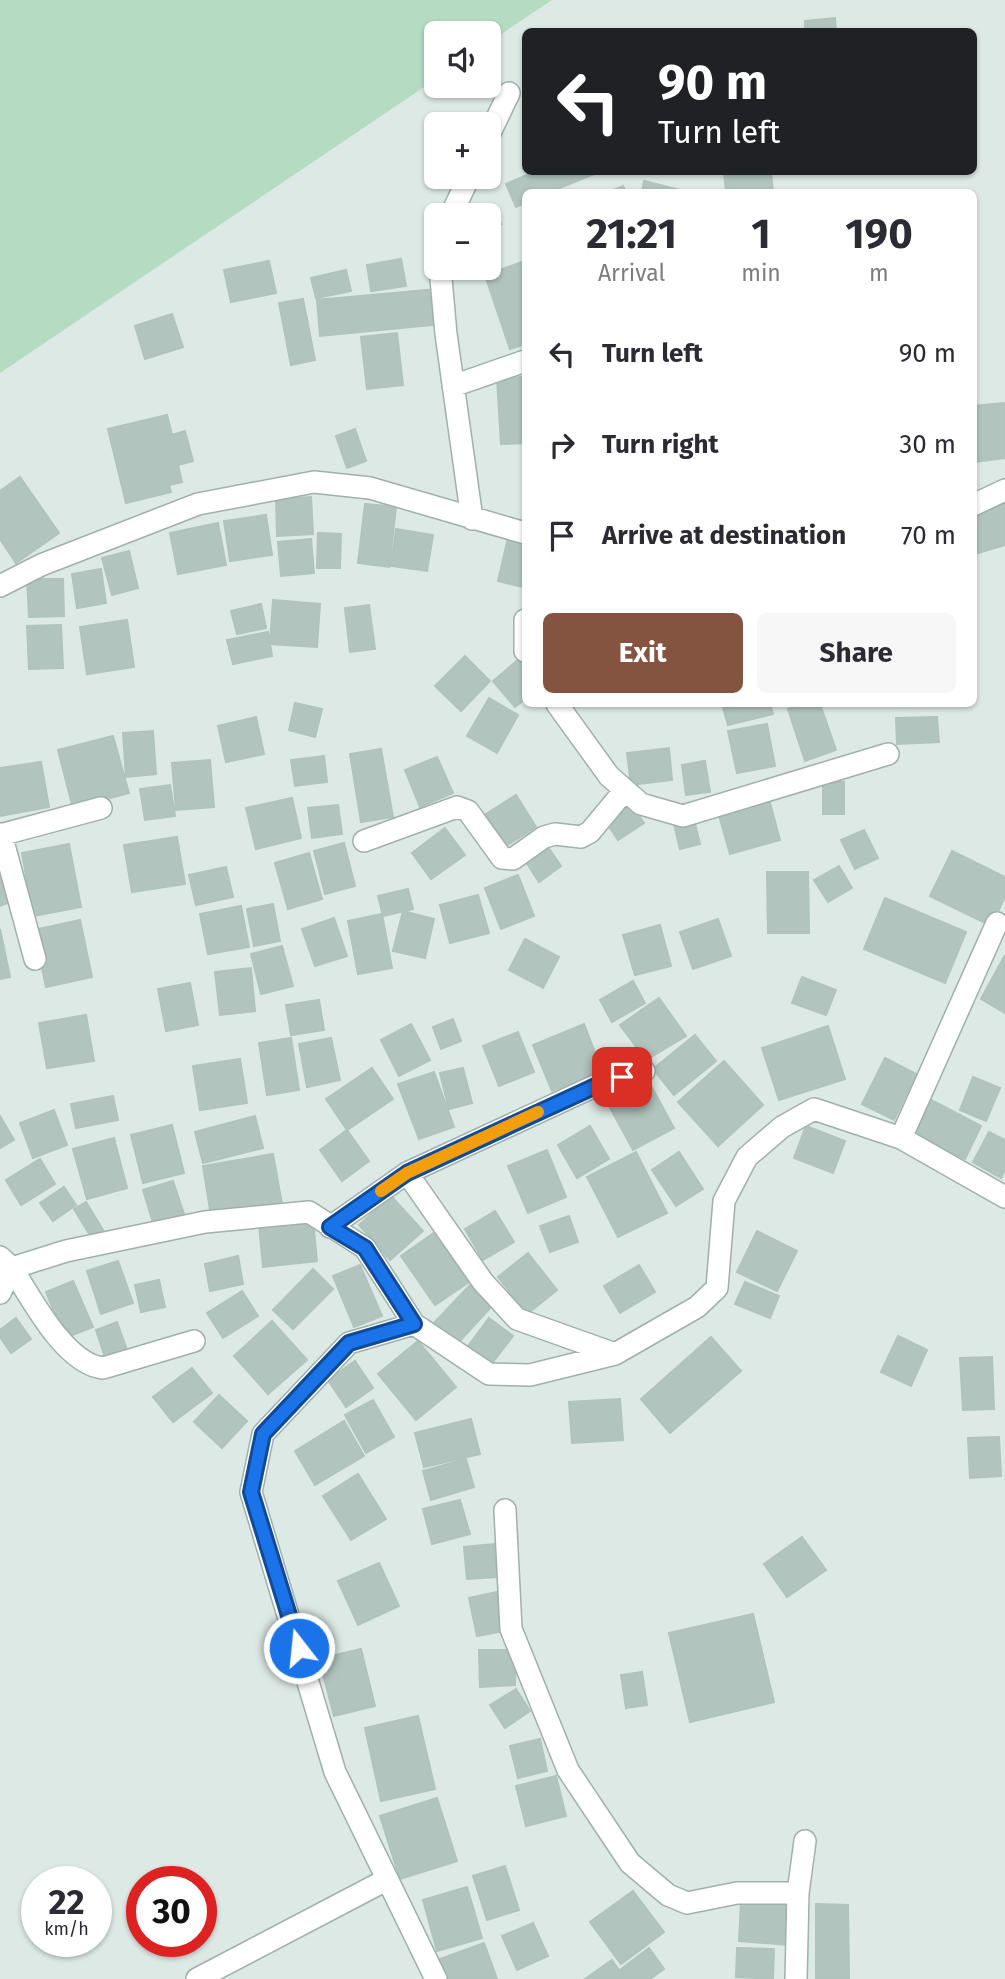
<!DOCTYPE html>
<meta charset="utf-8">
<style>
:root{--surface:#fff;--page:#f7f7f7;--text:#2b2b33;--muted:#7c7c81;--accent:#855440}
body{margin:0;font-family:"Fira Sans",sans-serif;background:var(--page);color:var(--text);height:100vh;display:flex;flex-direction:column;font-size:26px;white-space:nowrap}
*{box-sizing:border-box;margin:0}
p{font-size:23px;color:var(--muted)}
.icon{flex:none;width:38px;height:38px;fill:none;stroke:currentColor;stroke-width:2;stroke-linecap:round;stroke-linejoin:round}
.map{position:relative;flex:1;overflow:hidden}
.drawer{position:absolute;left:522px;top:189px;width:455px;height:518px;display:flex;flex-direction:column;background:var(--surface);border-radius:10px;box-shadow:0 2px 5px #0004}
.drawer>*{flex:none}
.hud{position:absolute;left:522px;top:28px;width:455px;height:147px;border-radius:10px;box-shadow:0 2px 5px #0004;background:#202124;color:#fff;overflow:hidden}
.buttons{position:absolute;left:424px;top:21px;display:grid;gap:14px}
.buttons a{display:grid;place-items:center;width:77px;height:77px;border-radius:10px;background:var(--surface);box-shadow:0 2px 5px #0004;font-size:35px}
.speed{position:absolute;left:21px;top:1866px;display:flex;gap:14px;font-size:35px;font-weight:700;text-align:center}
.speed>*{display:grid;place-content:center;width:91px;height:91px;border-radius:50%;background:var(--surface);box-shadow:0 2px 5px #0004;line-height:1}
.speed small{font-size:18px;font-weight:400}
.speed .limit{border:10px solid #d22;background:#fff;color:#111}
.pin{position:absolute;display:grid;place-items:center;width:60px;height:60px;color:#fff;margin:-30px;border-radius:14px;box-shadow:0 4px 10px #0006}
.me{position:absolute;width:77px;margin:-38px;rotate:344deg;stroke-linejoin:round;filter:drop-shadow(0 0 5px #0008)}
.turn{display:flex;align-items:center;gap:24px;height:147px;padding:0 21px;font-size:32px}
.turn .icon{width:91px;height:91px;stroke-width:2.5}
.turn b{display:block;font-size:49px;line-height:60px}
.eta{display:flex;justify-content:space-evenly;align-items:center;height:119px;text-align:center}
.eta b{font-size:42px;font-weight:700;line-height:49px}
.action{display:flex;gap:14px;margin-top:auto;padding:14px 21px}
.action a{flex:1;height:80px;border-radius:10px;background:var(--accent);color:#fff;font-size:28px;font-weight:700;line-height:80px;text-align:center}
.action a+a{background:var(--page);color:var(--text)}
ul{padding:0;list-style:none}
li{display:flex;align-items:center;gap:21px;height:91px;padding:0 21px}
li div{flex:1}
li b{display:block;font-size:26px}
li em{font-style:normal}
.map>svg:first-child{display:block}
.green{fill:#b5dbc2}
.building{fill:#b2c4be;stroke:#b0c3bc;stroke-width:2}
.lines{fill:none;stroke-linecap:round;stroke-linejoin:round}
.minor-casing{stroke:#a0b0ac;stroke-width:24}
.minor{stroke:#fff;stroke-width:21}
.route-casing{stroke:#114b97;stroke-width:18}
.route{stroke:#1a73e8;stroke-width:12}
.slow{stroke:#f59e0b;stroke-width:12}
</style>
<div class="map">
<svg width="1005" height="1979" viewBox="0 0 1005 1979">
<rect width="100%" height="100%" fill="#dde9e5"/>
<path class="green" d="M0,0h552l-64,43v-10h-52v46l-436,294z"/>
<path class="building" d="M835,18l1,14h-31v-11z
M534,172h65l-49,20h-25v11l-9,4 -10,-23z
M724,172h47l2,20h-47z
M644,181l36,9 -1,2h-37z
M623,186l3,6h-17z
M494,204l7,20 -13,4v-13h-26z
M401,259l5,27 -35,5 -4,-26z
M269,261l7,32 -45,9 -7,-32z
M525,261v83l-15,5 -25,-74z
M346,270l5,21 -35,7 -5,-20z
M437,289l4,35 -121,12 -3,-36z
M303,299l12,61 -24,5 -12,-62z
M172,314l11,33 -38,12 -10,-33z
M397,333l6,52 -36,4 -6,-52z
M524,377l1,66 -24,1 -4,-66z
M1005,403v55l-32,4v-56z
M167,415l5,20 13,-4 8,30 -15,4 4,17 -13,3 2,7 -45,11 -18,-74z
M355,429l11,32 -19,7 -11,-32z
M20,477l39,56 -43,30 -16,-24v-48z
M311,497l2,37 -36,2 -1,-37z
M1005,501v44l-30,9 -2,-44z
M365,504l31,3 -7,60 -31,-4z
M266,515l6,40 -42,6 -6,-40z
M218,523l8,42 -48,9 -8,-41z
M396,529l37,6 -6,36 -36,-5z
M318,533l23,1 -1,34h-23z
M509,534l16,4 -2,49 -25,-6z
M311,539l3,34 -33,3 -3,-34z
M129,551l9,37 -26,7 -10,-37z
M101,569l5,34 -29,5 -5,-34z
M27,579h36l1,37 -35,1z
M273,600l47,4 -3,43 -47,-3z
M261,604l5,24 -29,6 -6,-23z
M369,605l6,44 -25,3 -5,-44z
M127,620l7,47 -47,7 -7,-47z
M61,625l2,43 -34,1 -2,-43z
M268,632l4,24 -39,8 -6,-24z
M465,656l25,25 -29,30 -26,-25z
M518,660l7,8v31l-10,8 -22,-26z
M489,698l29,17 -21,38 -30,-17z
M295,703l27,6 -7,28 -26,-7z
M722,704h48l3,10 -45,11z
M804,704h16l16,46 -31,11 -17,-52z
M256,717l8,37 -38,8 -8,-36z
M937,717l2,25 -42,2 -1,-26z
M767,724l8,42 -38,7 -9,-42z
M153,731l3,43 -30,3 -3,-44z
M113,736l16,57 -56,15 -15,-58z
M669,748l3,32 -41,5 -4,-32z
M381,749l12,68 -32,5 -11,-68z
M324,756l3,26 -32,4 -4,-26z
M437,757l16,36 -33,14 -15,-37z
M210,760l4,47 -38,3 -4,-47z
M705,761l5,31 -24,3 -4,-30z
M41,762l8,45 -49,9v-48z
M823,781l21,1v32h-21z
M170,785l5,31 -30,4 -5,-31z
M516,795l20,32 -30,19 -20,-32z
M292,798l9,40 -45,11 -10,-41z
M769,799l11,41 -50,14 -12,-42z
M630,803l14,20 -26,17 -13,-20z
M338,805l4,29 -30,4 -4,-30z
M694,820l6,24 -20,5 -6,-25z
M445,828l20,27 -34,24 -19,-26z
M864,830l14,28 -23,11 -14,-29z
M177,837l8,47 -53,8 -8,-47z
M544,841l17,25 -22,16 -17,-26z
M344,843l11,43 -30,8 -11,-43z
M69,844l12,63 -48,9 -11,-63z
M952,851l53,26v20l-14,29 -61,-30z
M309,853l13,46 -34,10 -13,-46z
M839,866l13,22 -24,14 -14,-22z
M226,867l7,30 -37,8 -7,-30z
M0,871l10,31 -10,4z
M767,872h41l1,61h-41z
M518,875l16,41 -33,13 -16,-41z
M408,889l5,20 -30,7 -5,-20z
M478,895l11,38 -39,10 -10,-38z
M885,898l81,34 -21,51 -81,-34z
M273,904l7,37 -26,5 -7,-37z
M241,906l8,41 -41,7 -8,-40z
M403,911l31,8 -9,39 -32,-7z
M382,914l10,54 -34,6 -10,-53z
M334,918l13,38 -32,10 -13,-37z
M718,919l13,37 -38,13 -13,-37z
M80,920l12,57 -46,10 -12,-57z
M660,925l11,41 -36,9 -12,-40z
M0,929l10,48 -10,2z
M525,939l34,18 -16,31 -34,-18z
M282,946l11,40 -32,8 -10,-40z
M1005,955v58l-24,-14z
M251,968l4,43 -35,4 -5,-43z
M802,977l34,13 -10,25 -34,-12z
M633,981l12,22 -33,19 -12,-22z
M190,983l8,42 -32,6 -8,-42z
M659,998l27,38 -40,24 -26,-35z
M319,1000l5,30 -33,5 -5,-30z
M86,1015l8,46 -47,7 -8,-45z
M453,1019l8,22 -20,8 -8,-22z
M411,1024l19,36 -31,16 -18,-36z
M584,1024l18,47 -50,20 -19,-46z
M828,1026l17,53 -66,21 -17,-52z
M518,1032l16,40 -35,14 -16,-40z
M695,1035l21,26 -42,34 -21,-26z
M291,1038l8,52 -32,5 -8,-52z
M331,1038l9,42 -33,7 -8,-43z
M885,1058l31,16 -22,46 -32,-16z
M240,1059l7,44 -47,7 -7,-44z
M724,1061l39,44 -45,41 -40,-44z
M372,1068l21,31 -46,31 -21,-31z
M463,1068l9,35 -23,6 -9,-36z
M434,1072l20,55 -35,12 -21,-55z
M973,1077l27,11 -14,33 -26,-11z
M649,1082l25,46 -41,22 -25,-46z
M113,1096l5,24 -42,8 -5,-24z
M931,1100l50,26 -16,33 -51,-25z
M54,1110l13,35 -34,13 -13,-35z
M0,1116l14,24 -14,8z
M255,1116l8,32 -60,15 -8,-31z
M172,1125l12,48 -41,10 -12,-48z
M590,1126l19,33 -32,19 -19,-33z
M806,1126l39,15 -12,32 -39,-15z
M347,1130l22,31 -27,20 -22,-31z
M989,1132l16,8v30l-4,8 -28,-16z
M114,1138l13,50 -40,11 -14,-50z
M547,1150l19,47 -38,16 -20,-47z
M636,1152l31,61 -49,24 -31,-60z
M679,1152l24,37 -27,17 -24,-36z
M273,1154l9,50 -71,12 -8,-50z
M40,1159l15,25 -34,21 -15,-25z
M173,1181l12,36 -31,9 -11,-36z
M64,1187l12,18 -23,16 -13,-18z
M391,1196l32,35 -33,29 -31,-35z
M86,1202l17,28 -12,7 -17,-28z
M495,1211l19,31 -31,18 -18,-31z
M569,1216l9,26 -28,10 -10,-26z
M313,1220l4,41 -54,6 -4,-42z
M757,1231l40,20 -20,40 -40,-19z
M434,1233l35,49 -34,23 -34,-49z
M528,1253l29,37 -30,24 -29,-37z
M238,1256l5,28 -33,7 -5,-27z
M118,1261l15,42 -32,11 -14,-43z
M360,1265l22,51 -28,11 -21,-51z
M639,1265l16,27 -35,21 -16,-27z
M313,1269l20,20 -40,40 -20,-19z
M159,1280l6,27 -24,5 -6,-27z
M73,1281l20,46 -28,11 -19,-46z
M745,1282l34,14 -9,22 -35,-14z
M470,1285l22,21 -35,38 -23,-21z
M242,1291l16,25 -35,22 -16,-25z
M16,1318l15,21 -20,14 -11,-16v-7z
M489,1318l24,18 -26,34 -24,-17z
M272,1321l35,39 -39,34 -34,-38z
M117,1322l11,31 -22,7 -10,-30z
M898,1336l29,14 -16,36 -30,-14z
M711,1337l30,34 -71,62 -29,-34z
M418,1341l38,46 -40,33 -38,-46z
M992,1357l2,52 -31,1 -3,-52z
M355,1361l18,27 -27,19 -18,-27z
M192,1368l20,25 -39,29 -20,-25z
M219,1395l28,26 -25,27 -28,-26z
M620,1399l3,41 -51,3 -3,-41z
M373,1400l21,37 -28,16 -21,-38z
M471,1419l9,35 -56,13 -9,-34z
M344,1421l20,35 -49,29 -20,-34z
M999,1437l2,39 -31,2 -2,-40z
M466,1459l8,28 -43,13 -8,-29z
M358,1474l28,45 -35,21 -28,-44z
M460,1500l10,34 -38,10 -9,-35z
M802,1537l24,33 -39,27 -23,-33z
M494,1544l2,33 -29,2 -3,-32z
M379,1563l20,43 -41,19 -20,-44z
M497,1592l7,39 -27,5 -8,-38z
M753,1614l21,88 -84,20 -21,-89z
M361,1649l14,57 -41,10 -15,-57z
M479,1650h37l-1,35 -35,2z
M642,1672l5,33 -21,3 -5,-33z
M516,1689l14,22 -25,17 -15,-23z
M418,1716l17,73 -54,12 -16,-73z
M540,1739l7,32 -29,7 -8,-32z
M556,1776l10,40 -40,10 -10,-40z
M437,1798l20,63 -57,18 -20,-63z
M505,1866l14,44 -32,10 -14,-44z
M467,1887l15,51 -45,13 -14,-51z
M633,1891l31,41 -43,32 -31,-42z
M741,1901l51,4 -3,40 -50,-4z
M816,1904l32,1 1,74h-33z
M533,1923l15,33 -31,14 -15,-34z
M484,1943l13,36h-53l-7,-19z
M649,1948l15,21 -14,10h-24l-6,-9z
M737,1948l37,1 -1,30 -37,-2z
M612,1960l13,19h-40z"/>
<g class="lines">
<defs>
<path id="minor" d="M488,137l21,-44
M451,215l18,-38
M440,268l6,66 26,185
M453,386l72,-25
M973,505l32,-15
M0,586l41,-21 157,-61 116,-22 56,6 155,45
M525,620v31
M557,704l52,72 32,28 42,12 205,-62
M1,834l34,125
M0,835l101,-27
M364,841l93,-34 11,4 34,47 11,1 31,-22 11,-3 26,3 9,-5 35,-42
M901,1138l96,-215
M407,1173l76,109 34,37 98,35
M330,1227l77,-54 192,-89 45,-13
M0,1257l12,11 54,-17 139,-29 104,-10 56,36 49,76 75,50 41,1 85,-21 82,-47 20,-19 7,-87 23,-44 35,-30 32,-18 87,29 104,59
M0,1293l12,-25c19,30 53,96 91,100l91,-27
M414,1324l-65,19 -86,91 -12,58 84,280 101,207
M505,1510l6,119 57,141 62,93 38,32 19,8 50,-10h61
M197,1979l189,-99
M796,1979l2,-86 7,-52"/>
</defs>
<use href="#minor" class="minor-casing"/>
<use href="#minor" class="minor"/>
</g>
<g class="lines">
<defs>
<path id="route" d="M299,1648l-48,-156 12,-58 86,-91 65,-19 -49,-76 -35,-21 77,-54 193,-89 22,-7"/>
</defs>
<use href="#route" class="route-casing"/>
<use href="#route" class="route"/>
<path class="slow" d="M381,1191l26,-18 131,-61"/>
</g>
</svg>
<div class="buttons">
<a><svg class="icon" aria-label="sound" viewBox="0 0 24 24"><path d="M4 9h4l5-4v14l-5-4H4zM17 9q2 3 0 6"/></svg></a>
<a>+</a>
<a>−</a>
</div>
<div class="speed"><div>22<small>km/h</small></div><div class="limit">30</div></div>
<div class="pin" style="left:622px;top:1077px;background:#d93025"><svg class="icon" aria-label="arrive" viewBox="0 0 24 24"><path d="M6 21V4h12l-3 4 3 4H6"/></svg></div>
<svg class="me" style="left:299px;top:1648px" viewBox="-20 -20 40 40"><circle r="17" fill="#1a73e8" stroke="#fff" stroke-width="3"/><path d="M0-11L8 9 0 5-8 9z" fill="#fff"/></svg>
<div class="hud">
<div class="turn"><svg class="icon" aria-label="left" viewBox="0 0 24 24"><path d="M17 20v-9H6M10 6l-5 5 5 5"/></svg><div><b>90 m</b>Turn left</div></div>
</div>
<section class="drawer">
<div class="eta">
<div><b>21:21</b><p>Arrival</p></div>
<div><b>1</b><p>min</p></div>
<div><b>190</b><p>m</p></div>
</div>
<ul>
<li><svg class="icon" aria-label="left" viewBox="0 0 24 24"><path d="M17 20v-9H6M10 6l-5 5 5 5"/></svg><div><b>Turn left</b></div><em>90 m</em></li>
<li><svg class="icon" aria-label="right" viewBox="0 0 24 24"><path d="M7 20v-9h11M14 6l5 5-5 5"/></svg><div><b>Turn right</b></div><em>30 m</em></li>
<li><svg class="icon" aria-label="arrive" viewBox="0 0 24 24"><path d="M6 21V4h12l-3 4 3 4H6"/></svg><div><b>Arrive at destination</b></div><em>70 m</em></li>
</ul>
<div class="action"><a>Exit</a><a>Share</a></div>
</section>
</div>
